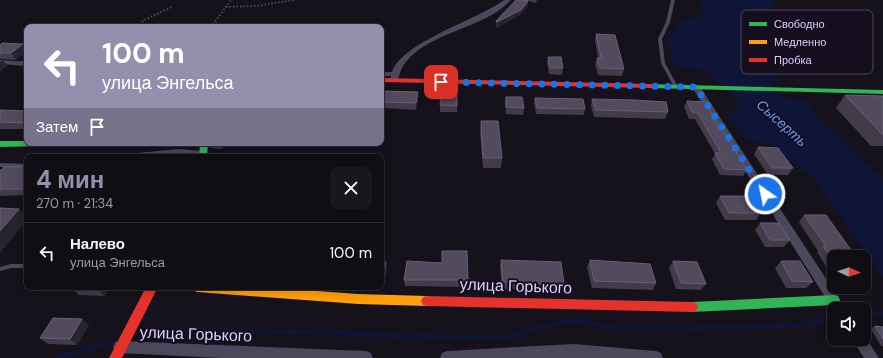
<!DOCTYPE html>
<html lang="ru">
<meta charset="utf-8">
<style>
:root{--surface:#100e14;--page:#19171d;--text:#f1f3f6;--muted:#9c9ca0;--line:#302e34;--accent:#968ead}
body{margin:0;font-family:"DM Sans",sans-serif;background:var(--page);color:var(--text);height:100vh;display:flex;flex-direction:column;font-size:15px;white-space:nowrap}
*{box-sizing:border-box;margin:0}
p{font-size:13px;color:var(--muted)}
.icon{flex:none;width:22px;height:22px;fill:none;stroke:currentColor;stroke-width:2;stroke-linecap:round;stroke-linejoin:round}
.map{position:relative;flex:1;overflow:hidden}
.panel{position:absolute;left:24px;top:154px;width:360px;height:136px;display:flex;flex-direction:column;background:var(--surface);border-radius:8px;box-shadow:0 2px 10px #0003,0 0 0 1px var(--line)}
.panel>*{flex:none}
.hud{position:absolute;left:24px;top:24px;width:360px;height:122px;border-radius:8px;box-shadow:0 2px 10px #0003,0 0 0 1px var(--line);background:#968ead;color:#fff;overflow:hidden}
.needle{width:26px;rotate:93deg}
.controls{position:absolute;left:827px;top:250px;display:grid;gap:8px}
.controls a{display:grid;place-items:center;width:44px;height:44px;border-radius:8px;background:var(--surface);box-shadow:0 2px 10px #0003,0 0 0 1px var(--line);font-size:20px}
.pin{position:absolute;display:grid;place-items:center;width:34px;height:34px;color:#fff;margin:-17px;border-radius:8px;box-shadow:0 2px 6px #0006}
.me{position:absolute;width:44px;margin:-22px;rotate:327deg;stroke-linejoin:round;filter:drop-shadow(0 0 3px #0008)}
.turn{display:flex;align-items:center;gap:14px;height:84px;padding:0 12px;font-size:18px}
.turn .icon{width:52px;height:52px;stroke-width:2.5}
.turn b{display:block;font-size:28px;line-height:34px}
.then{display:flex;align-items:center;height:38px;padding:0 12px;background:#0003;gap:8px;font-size:15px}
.round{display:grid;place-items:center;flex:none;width:42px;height:42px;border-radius:8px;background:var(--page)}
.summary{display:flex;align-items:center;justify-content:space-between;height:68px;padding:0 12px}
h1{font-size:24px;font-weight:700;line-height:30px;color:var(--accent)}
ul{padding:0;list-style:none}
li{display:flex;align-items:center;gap:12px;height:60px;padding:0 12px;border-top:1px solid var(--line)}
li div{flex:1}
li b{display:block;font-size:15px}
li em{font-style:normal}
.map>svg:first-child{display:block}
.water{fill:#0e1536}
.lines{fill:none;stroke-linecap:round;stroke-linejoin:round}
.stream{stroke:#0e1536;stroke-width:5}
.path{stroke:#474e5c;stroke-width:2;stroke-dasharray:1.5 2;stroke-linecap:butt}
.lane{fill:#4b485b;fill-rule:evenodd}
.street{fill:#4b485b;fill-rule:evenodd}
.fast{fill:#30b455;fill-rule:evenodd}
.slow{fill:#ff9f0a;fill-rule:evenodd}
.jam{fill:#e5322d;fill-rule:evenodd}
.wall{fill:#413b4a}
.shaded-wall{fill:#28242f}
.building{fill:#514b5d;stroke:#676076}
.route{stroke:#1a73e8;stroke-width:7;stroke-dasharray:0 12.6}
.labels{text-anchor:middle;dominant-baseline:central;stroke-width:4;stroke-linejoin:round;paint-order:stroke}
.water-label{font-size:14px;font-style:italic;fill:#6799f2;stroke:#140e1f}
.near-street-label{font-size:16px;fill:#dcd0fb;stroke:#140e1f}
.key{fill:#140e1f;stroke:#504861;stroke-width:1}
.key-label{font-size:11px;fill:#dcd0fb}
</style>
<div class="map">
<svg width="883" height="358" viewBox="0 0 883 358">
<rect width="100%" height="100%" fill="#15121b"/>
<path class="water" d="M699,0h77l-29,45 33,36 -12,1 14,14 25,6 10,15 66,61v99l-67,-96 -47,-38 -20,-2 -22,-24 14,-13 -35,-34 -30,-1 -10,-27 16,-22 21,-5z"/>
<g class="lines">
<path class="stream" d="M864,313l19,1
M140,339l9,-1 15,-8 169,2 69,4 105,2 32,-11 38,-7 35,8h70l122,-3 29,-7
M55,358l52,-15"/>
<path class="path" d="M226,7l30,-1 38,-6
M137,27l7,-7 28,-13
M211,27l20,-27"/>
<path class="lane" d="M671,0h4l-5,22 -8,17 3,24 13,24 -2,1 -2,-1 -13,-24 -3,-24 8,-17z
M27,60v2l-11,2 -2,-1 2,-1z
M179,149l23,2 2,2 -2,2 -23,-2 -46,4h-19l2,-2z
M0,163l27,1v4l-27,-1z
M11,264h16v4h-16l-11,3v-4z"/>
<path class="street" d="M504,0h7c-28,30 -79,30 -105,62 -6,7 -6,13 -9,20h-6v-6h-10v-4h11c10,-30 85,-52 112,-72z
M0,60l27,2v4l-27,-2z
M693,85h3l4,2 146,222h-12v2l-142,-224z
M864,335l15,23h-15l-12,-19h12z
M120,341l246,10 5,2 2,5h-153l-100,-5 -5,-1 -2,-5 2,-5z
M573,344l83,7 5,2 2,5h-223l2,-5 5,-2z"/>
<path class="fast" d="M648,84l235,6v4l-232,-6h-3z
M0,141h27v2h22l-4,3 -45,1z
M200,143h8l-1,14h-8z
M834,295l4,1 2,4 -2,4 -4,1 -142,7 -4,-1 -2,-4 2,-4 4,-1z"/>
<path class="slow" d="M191,287h71l96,7 69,2 4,1 2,4 -2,4 -4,1 -69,-2 -161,-12 -4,-2z"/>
<path class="jam" d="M381,78l270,6 4,2 -4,2 -270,-6z
M146,287h12l-36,71h-13z
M427,296l265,6 4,1 2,4 -2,4 -4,1 -265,-6 -4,-1 -2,-4 2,-4z"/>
</g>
<path class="wall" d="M516,0h21l-1,3 -8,-2v5l-8,9 -24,13v-7z
M596,34l28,35 -2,7 -24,-1 -3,-11 2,-6h1l-3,-18z
M0,45l27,5v1l-11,9 -16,-1z
M548,57l15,11 -1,7 -13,-1 -2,-11z
M381,91l37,1v7l-2,11 -32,-2 -2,7h-1z
M457,95v17h-17v-7z
M845,95l38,1v50h-12l-35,-38z
M506,97l18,11 -1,7 -17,-1 -1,-11z
M535,98l50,11 -1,6 -48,-1 -2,-11z
M592,99l76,13 -3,7 -71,-2 -3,-11z
M687,101l31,26 29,43 -4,6 -23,-1 -8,-16 3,-5 -20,-35h-6l-5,-12z
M0,110l27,1v18h-27z
M481,121l21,37 -1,10h-18l-3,-37z
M226,143l-4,6 -10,-1 -2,-3z
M758,147l35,21 -5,7h-20l-14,-21z
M27,166v29l-27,1v-26z
M720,196l41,17 -5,7h-31l-9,-17z
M804,215l30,42v19h-2l-15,-24 1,-1 -19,-29z
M760,223l30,17 -6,7h-19l-10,-17z
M501,260l63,24 -2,6 -60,-1 -2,-22z
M590,260l66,23 -3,7 -61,-2 -5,-21z
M673,261l33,23 -5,6 -25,-1 -7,-21z
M781,261l32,21 -7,6h-20l-11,-20z
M381,262l6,7 -3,15h-3z
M404,280h64v7l-63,-1z
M74,287h35l-5,9 -25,-1 -7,-6z
M82,319l7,6 -12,20 -29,-1 -8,-6z
M875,326l8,1v19h-2l-10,-17z"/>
<path class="shaded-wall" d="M528,1v5l-8,9 -24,13 1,-6z
M23,44l4,6v1l-11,9 -5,-7z
M3,60l4,6 -7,6v-10z
M418,92v7l-2,11v-7z
M383,102l1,6 -2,7v-7z
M222,143h4l-4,6 -1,-4z
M19,209l8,8v3l-27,33v-22z
M386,262l1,7 -3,15 -1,-6z
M99,287h10l-5,9 -6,-7z
M82,319l7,6 -12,20 -7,-6z"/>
<path class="building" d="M516,0h7l5,1 -7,9 -24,12 -1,-1z
M596,34l19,1 9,34 -24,-1 -3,-10h4z
M2,43l21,1 -12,9h-11v-8z
M548,57h13l2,11h-13z
M381,91l37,1 -2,11 -33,-1 -1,6h-1z
M441,95h16v11l-17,-1z
M845,95l38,1v38h-1z
M506,97h16l2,11 -18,-1z
M535,98l48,1 2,10 -48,-1z
M592,99l42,1 32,2 2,10 -72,-2z
M687,101l19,1 12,25h3l26,43 -23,-1 -9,-16h6l-23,-40 -6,-1z
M0,110l27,1v12l-27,-1z
M481,121h17l4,37h-19z
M210,143h12l-1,2h-11z
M758,147l20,1 15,20h-21z
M152,155h21l-1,2h-21z
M27,166v23h-27v-19h2l2,-3z
M720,196h31l10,17h-32z
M0,208l19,1 -19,22z
M804,215h22l30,42h-22v5l-11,-16h3z
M760,223h19l11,17h-20z
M442,251h25l1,29h-64l3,-19 35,2z
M501,260l60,2 3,22 -61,-2z
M590,260l60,4 6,19 -62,-2z
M673,261l24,1 9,22 -25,-1z
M781,261h19l13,21 -21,-1z
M381,262h5l-3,16h-2z
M74,287h25l-1,2h-26z
M53,318l29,1 -12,20 -30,-1z
M875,326l8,1v12z"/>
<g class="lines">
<path class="route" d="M441,82l255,5 69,107"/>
</g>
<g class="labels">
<g class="water-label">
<text transform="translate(782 123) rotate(42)">Сысерть</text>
</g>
<g class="near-street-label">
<text transform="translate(516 286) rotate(2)">улица Горького</text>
<text transform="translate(196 334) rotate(2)">улица Горького</text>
</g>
</g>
<rect x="741" y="10" width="132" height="64" rx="6" class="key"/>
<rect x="749" y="22" width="18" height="4" fill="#30b455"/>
<rect x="749" y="40" width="18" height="4" fill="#ff9f0a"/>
<rect x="749" y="58" width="18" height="4" fill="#e5322d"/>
<g class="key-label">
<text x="774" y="28">Свободно</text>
<text x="774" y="46">Медленно</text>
<text x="774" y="64">Пробка</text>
</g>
</svg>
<div class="controls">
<a><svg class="needle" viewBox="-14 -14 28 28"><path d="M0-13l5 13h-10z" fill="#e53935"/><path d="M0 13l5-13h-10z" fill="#9c9ca0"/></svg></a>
<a><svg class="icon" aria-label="sound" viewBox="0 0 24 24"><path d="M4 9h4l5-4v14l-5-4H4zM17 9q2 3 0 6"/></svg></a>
</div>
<div class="pin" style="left:441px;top:82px;background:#d93025"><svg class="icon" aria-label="arrive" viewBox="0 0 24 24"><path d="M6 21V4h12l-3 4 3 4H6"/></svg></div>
<svg class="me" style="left:765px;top:194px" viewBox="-20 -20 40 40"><circle r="17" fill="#1a73e8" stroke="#fff" stroke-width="3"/><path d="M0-11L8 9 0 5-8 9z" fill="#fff"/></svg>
<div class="hud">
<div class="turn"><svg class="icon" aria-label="left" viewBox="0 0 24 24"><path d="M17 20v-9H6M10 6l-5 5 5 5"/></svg><div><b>100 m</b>улица Энгельса</div></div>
<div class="then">Затем<svg class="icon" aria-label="arrive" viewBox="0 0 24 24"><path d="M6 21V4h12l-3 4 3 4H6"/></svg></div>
</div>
<section class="panel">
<div class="summary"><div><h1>4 мин</h1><p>270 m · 21:34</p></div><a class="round"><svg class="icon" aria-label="close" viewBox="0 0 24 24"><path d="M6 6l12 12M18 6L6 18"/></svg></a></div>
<ul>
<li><svg class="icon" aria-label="left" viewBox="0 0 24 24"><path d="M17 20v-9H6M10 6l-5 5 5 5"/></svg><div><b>Налево</b><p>улица Энгельса</p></div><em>100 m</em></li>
</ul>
</section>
</div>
